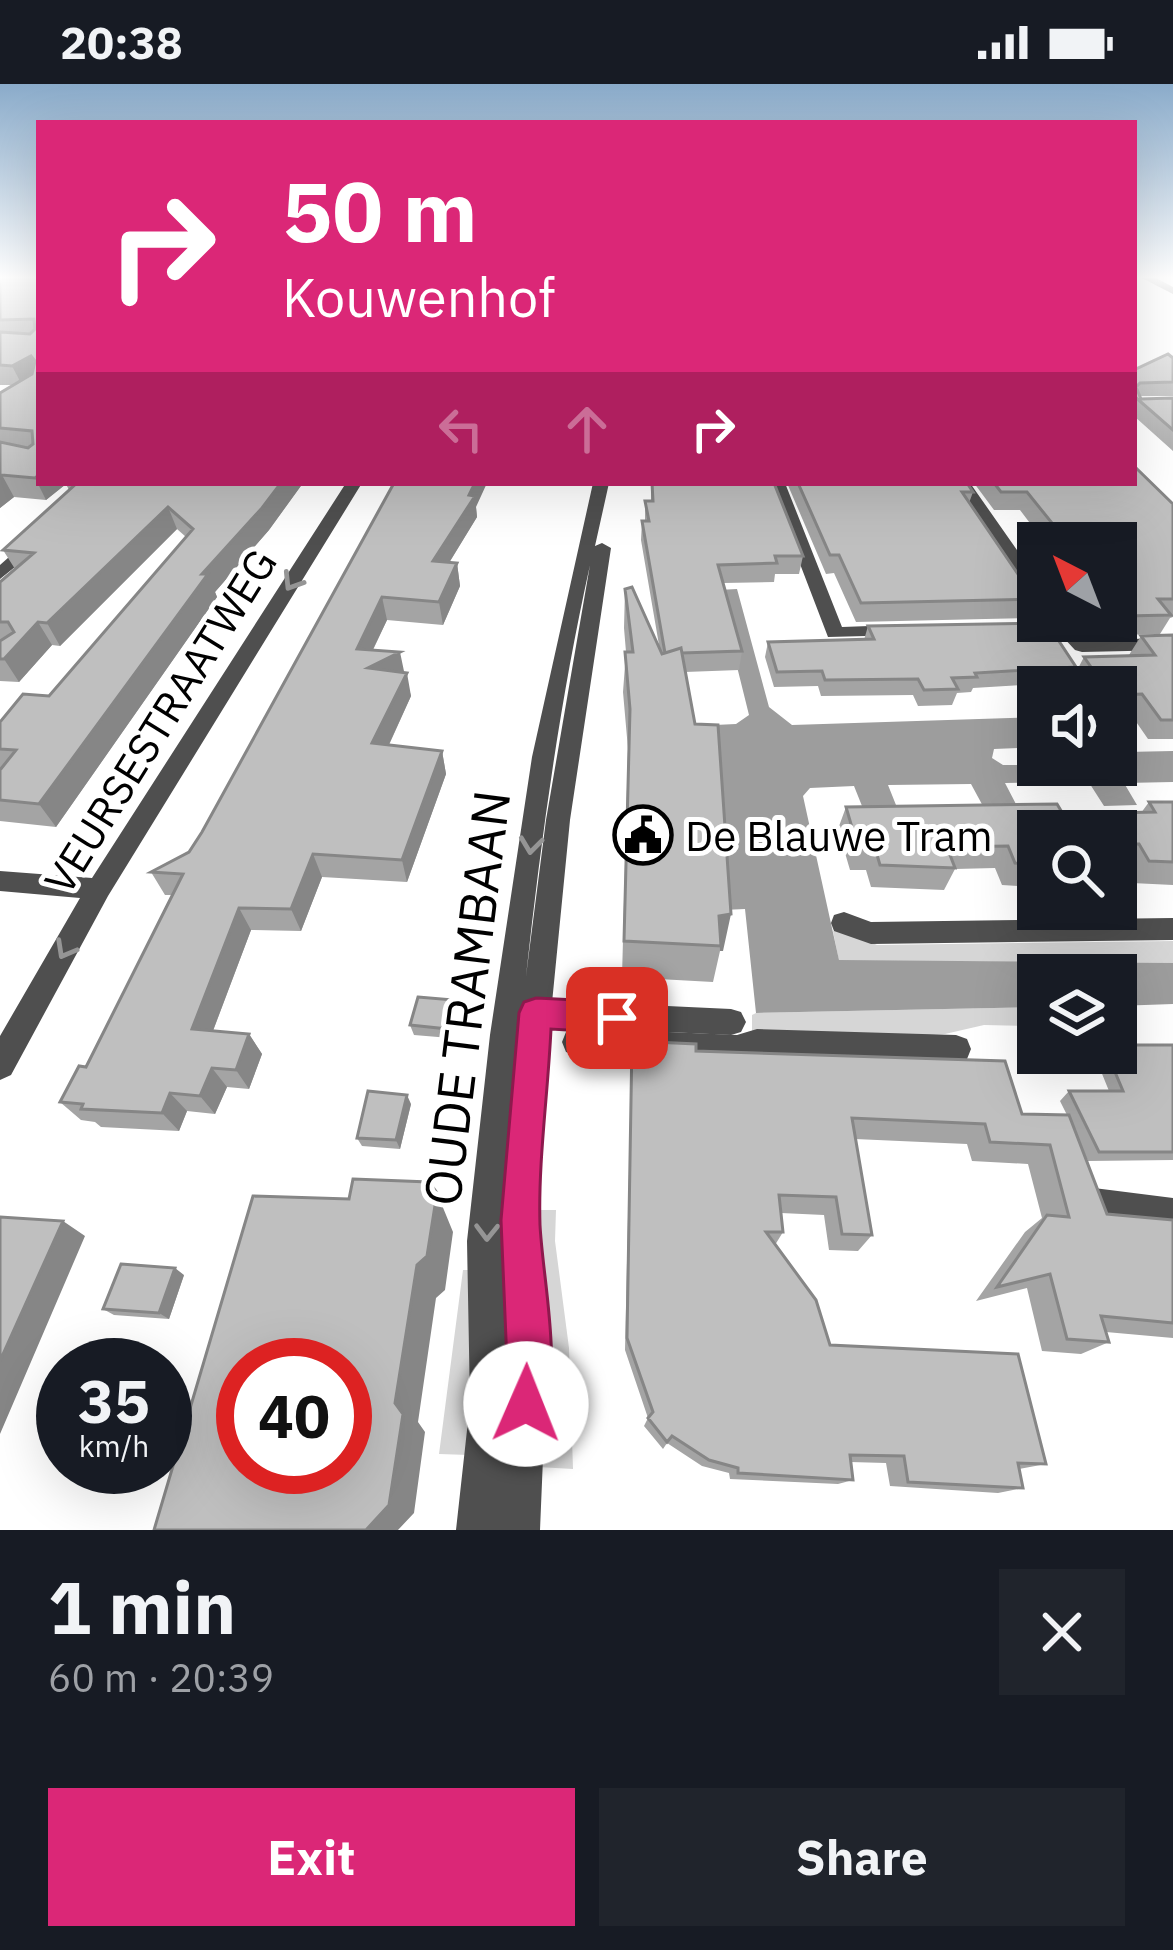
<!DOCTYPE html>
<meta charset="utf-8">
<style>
:root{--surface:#171b24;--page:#20242c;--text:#f1f3f6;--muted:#9ea1a6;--accent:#db2777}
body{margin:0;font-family:"IBM Plex Sans",sans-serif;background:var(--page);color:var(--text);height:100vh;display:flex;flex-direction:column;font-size:45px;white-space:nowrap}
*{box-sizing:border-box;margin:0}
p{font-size:39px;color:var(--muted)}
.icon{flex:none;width:66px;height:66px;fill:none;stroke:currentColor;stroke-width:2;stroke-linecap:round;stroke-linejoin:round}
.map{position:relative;height:1446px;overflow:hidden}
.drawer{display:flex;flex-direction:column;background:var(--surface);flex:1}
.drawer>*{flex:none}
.banner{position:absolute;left:36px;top:36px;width:1101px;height:366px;border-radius:0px;box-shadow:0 12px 48px #0002;background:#db2777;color:#fff;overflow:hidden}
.needle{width:78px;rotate:318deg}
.controls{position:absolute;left:1017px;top:438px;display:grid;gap:24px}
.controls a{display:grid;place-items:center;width:120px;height:120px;border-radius:0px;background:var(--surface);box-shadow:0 12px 48px #0002;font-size:60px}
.speed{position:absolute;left:36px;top:1254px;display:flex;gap:24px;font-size:60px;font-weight:700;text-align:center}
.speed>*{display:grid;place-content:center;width:156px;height:156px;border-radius:50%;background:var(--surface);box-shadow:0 12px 48px #0002;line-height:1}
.speed small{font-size:30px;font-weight:400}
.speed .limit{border:18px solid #d22;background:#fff;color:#111}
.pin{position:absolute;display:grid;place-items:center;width:102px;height:102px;color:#fff;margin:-51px;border-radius:24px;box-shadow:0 6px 18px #0006}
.me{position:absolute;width:132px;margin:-66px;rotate:1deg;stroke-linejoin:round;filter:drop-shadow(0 0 9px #0008)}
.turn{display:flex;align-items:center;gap:42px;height:252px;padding:0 48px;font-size:54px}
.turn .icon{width:156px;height:156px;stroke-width:2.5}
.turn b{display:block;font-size:84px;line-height:102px}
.lanes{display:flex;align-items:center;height:114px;padding:0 48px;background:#0003;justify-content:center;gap:60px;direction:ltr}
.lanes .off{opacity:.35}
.round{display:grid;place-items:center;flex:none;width:126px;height:126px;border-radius:0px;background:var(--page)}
.overview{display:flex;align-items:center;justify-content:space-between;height:204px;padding:0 48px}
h1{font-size:72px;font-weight:700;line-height:90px}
.button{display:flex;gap:24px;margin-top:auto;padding:24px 48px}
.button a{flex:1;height:138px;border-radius:0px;background:var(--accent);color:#fff;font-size:48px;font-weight:700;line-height:138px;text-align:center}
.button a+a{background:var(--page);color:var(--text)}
.status{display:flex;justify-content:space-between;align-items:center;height:84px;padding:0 60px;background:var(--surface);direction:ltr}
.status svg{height:33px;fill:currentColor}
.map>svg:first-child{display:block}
.green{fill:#d6d6d6}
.water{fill:#9d9d9d}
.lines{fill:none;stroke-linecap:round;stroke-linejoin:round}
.service{fill:#4f4f4f;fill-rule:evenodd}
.pedestrian{fill:#4f4f4f;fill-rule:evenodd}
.minor{fill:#4f4f4f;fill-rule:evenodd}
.tertiary{fill:#4f4f4f;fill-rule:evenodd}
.wall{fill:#a4a4a4}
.shaded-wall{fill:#868686}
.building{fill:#bfbfbf;stroke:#868686;stroke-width:3;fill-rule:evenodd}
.oneway{stroke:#959595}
.route{fill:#db2777;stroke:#8e194d;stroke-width:3}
.labels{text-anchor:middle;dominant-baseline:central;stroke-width:10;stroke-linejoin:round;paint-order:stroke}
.street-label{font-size:42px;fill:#000;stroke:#fff}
.poi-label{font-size:42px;fill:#000;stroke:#fff;text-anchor:start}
.near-street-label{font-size:51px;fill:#000;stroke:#fff}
</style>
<div class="status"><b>20:38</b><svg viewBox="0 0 49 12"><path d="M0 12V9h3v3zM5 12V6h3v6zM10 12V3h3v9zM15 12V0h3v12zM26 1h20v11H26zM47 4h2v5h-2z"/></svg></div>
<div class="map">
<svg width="1173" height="1446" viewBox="0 0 1173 1446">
<rect width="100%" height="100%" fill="#fff"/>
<path class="green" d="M845,846l32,15 296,-4v22l-334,-2 -6,-30z
M1038,923v19l-54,-1 -39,9 -49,3 -144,-6v-16l4,-2z
M533,1126h23l-1,31 14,107 4,121 -35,-2z
M463,1186h9l7,78 -10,107 -30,-1z"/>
<path class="water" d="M737,505l32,118 23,18 246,-8v30l-44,2 -2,9 11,7h113v-17l10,4 47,-1v31l-49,1 13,22 -33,1 -16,-25 -83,2 13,25h-34l-13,-24 -83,1 10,25 -34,1 -10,-25 -44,2 -7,8 36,164 334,3v41l-57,2v-31h-78v32l-282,6 -11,-104 -22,1 -72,-182 85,-4 13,-9 -31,-125z"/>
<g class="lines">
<path class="service" d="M1086,1103l87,11v24l-87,-11 -8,-4 -4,-8 4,-8z"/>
<path class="pedestrian" d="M577,944l160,7 20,-6 199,6 11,4 4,10 -4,10 -11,4 -199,-6 -20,6 -160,-7 -11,-4 -4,-10 4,-10z"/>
<path class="minor" d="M1138,192h14l21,11v7z
M346,399h16l-254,413 -97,179 -11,5v-44l80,-138 -80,-7v-20l92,7z
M769,399h16l57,144 55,-2 10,6 -3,4 -76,2z
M954,399h16l68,97v19l-7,-2z
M25,451l6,1 5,14 -36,29v-14l18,-16 1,-13z
M1048,537h21l18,19 86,-2v12l-91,2 -7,-2z
M844,828l27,10 302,-4v22l-302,4 -37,-13 -3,-8 3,-8z
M518,915l213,10 10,3 5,10 -5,10 -10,3 -213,-10 -10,-4 -5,-9 5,-9z"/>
<path class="tertiary" d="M593,399h16l-14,63 7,-3 9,5 -41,272 -19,193 -14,207 10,143 -7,167h-84l14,-127 -3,-162 23,-206 42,-278zM590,481l-44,255 -20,156c15,-137 34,-276 64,-411z"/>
</g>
<path class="wall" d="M0,192h39v207h264l-34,47 -54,62 2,5 -161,230 -56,-6v-99l49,-26 137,-159 -9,-8 -117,117 -8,-1 -33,37 -19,-1v-99l15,-13 -12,-19 66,-60 -3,-6 -20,16 -32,-3 -14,11v-115l14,-8h-14z
M1173,274v38h-33l1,3 32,-1v53l-39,-35v-46z
M394,399l82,24 1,10 -28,46h8l3,23 -17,39 -56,-5 -14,30 31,23 7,23 -22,49 53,6 4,23 -39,108 -85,-5 -21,54 -50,-1 -38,101 36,3 13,20 -13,35 -22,-2 -12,27 -28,-3 -8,20 -78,-4 -6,-5 -14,-2 -21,-18 26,-35 86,-172h-7l-14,-23 38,-20 13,-20z
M651,399h123l29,73 -4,18h-24l-1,8 -51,1 19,68 -3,19 -54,2 38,279h-3l-7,31 -91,-5 6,-228 -5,-57 3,-40 -2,-24 1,-39 34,56 -18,-105 1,-19h3v-20h6z
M787,399h180l6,9 -4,11 66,96 -9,19 -170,4 -22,-49 -8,1z
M974,399h160l39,21v113l-3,1 -10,16 -46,1 -10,-14h12v-78h-71l-25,-33h-26z
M868,542l208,41 -8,15 -95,6 -2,4 -14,1 -5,12 -34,1 -5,-11 -92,1 -3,-10 -44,1 -9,-30 3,-15 96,-2z
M1173,551v104h-25l-18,-26h-14v-26h-35l-7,-11 10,-19 45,-2 12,-19z
M1149,718h24v83l-41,-2 -10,-17h-6v-35h-78v56l-36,-2 -7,-17 -40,1 -11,21 -73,-3 -5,-17h-16l-12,-41 8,-22 217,7 78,-1z
M454,916l2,11 -6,27 -36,-3 -4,-10z
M632,957l64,10 326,63 45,1 -7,-14 9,-10h40l-15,-37 1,-1h21l57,-8v115l-85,1 -6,-13 25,66 66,6v118l-67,-6 3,10 -28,12 -39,-3 -15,-63 -51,13 49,-69 17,-14 -14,-54 -56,-3 -5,-17 -112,-5 17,96 -14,16 -29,-1 -5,-35 -43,-2 2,19 -8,13 55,100 216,119 -27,5 4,19 -25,5 -108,-7 -4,-23 -36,-1 3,18 -15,4 -108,-5 -1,-6 -27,-7 -35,-23 -4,6 -19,-23 4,-8 -23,-68z
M411,1020l-11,45 -38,-3 -5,-8z
M184,1191l-15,44 -55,-4 -11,-6z"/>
<path class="shaded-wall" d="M31,272l8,18 -17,11 -10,-19z
M2,391l12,22 -14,11v-31z
M39,391v8l27,1 -20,16 -11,-22z
M281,399h22l-34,47 -54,62 2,5 -161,230 -17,-23 163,-230z
M475,399h12l-11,24 1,10 -41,67 -3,-23z
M168,423l9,22 -117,117 -13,-23z
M457,479l3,23 -17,39 -4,-23z
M382,513l5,23 -25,52 -5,-23z
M38,538l14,23 -33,37 -15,-23z
M400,568l5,24 -37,-8z
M407,589l4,23 -32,70 -7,-23z
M442,667l4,23 -39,108 -5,-22z
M313,770l9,23 -21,54 -10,-22z
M239,824l12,22 -45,119 -14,-20z
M731,830l-8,37h-3l-1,-35z
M454,916l2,11 -6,27 -2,-9z
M249,950l13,20 -13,35 -13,-19z
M212,984l15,19 -12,27 -15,-18z
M170,1009l17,18 -8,20 -17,-18z
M407,1011l4,9 -11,45 -4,-9z
M437,1109l16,39 -8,58 -9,8 -18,124 7,10 -11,81 -16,17h-32l29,-127 22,-138z
M63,1137l22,15 -85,198v-73z
M175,1184l9,7 -15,44 -10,-6z"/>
<path class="building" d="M0,192h39v199l-4,3 -33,-3 -2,2v-35l28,6 5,-4 -1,-13 -32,-3v-35l32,-19 3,-13 -4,-5 -19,10 -12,-1v-33l30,2 5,-5 -1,-10 -34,1z
M1168,270l5,4v24l-33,1 -4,4 5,12 32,-1v32l-39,-34v-26z
M1134,382l39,38v95h-15l13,16 -46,1 -9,-11v-62h-48l-41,-51h-26l-7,-9h140z
M77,399h204l-19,25 -60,66h6l-169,230 -39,-4v-30l16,-20 -16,-1v-27l23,-28 26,2 144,-167 -25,-22 -121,116 -9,-1 -34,37h-4v-18l14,-9 -6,-10h-8v-40l34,-29 -31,-3z
M394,399h81l-6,12 6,1 -42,65 24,2 -18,39 -57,-5 -25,52 43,3 -32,16 39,5 -35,70 70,8 -40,109 -89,-6 -22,55 -52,-1 -47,121 57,5 -13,36 -24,-2 -12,28 -30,-3 -8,20 -81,-4 2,-5 -23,-2 19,-36 7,1 97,-193 -32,-2 38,-20 13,-20z
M652,399h122l29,73h-28l2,7 -59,2 24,86 -60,2 -1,-5 -16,5 -23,-132h7l-4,-20h8z
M798,399h169l6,9h-11l73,107 -174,4 -22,-48h-9z
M632,503l30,67 19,-6 14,76 23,1 13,189 -12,2 2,30 -97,-5 6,-232 -5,-57h8l-8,-63z
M1047,539l29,44 -101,6 2,4 -25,1 6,11 -34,1 -6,-11 -93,1 -3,-9 -45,1 -9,-30 106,-3 -6,-13z
M1173,551v85h-12l-19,-26 -26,1v-8h-11l-21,-30 71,-2 -14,-19z
M1149,718h24v60l-24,-1 -10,-17h-23v-13h-78v33l-23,-1 -7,-17 -61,1 8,21 -75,-3 -5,-17h-17l-12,-41 211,-3 6,10 92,-2z
M418,913l36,3 -6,29 -38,-4z
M632,957l64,3v7l309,10 17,53 47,1 38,99 66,6v103l-72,-7 8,26 -42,-3 -17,-65 -53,13 50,-72 22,2 -19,-72 -60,-3 -5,-18 -133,-6 20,117 -30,-1 -6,-37 -57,-2 4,37h-17l50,68 14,45 188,9 28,110 -28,-1 5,25 -115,-6 -4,-26 -54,-1 3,25 -115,-7v-5l-29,-8 -37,-24 -5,6 -19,-24 5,-6 -26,-74z
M1116,961h57v107h-74l-30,-61h54l-16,-38h9z
M368,1007l39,4 -11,45 -39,-2z
M353,1095l76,3 8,11 -10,63 -10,9 -22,138 8,11 -14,91 -23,25h-212l99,-334 96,3zM243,1281h102v102h-102z
M0,1133l63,4 -63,140z
M121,1180l54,4 -16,45 -56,-4z
M63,1326v20l-7,-1z"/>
<defs><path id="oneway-chevron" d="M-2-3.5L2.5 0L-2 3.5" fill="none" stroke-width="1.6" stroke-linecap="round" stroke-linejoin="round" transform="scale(3)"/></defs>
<g class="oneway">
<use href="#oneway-chevron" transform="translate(292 498) rotate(122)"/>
<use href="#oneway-chevron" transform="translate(531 761) rotate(97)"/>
<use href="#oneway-chevron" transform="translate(65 866) rotate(119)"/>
<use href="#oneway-chevron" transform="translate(487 1148) rotate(91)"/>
</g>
<linearGradient id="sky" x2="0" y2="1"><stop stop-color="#8aabca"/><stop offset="0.49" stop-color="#fff"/><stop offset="1" stop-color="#fff" stop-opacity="0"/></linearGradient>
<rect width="1173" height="395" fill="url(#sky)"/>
<path class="route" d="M536,914l81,4 12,5 5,11 -5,10 -12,5 -66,-4c-3,65 -13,132 -11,196 3,57 23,143 2,195l-16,7 -16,-7 -6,-16 3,-41 -6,-143 18,-207 5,-11z"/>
<defs>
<symbol id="civic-ring" viewBox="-11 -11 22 22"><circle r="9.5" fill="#fff" stroke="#000" stroke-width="1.5"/><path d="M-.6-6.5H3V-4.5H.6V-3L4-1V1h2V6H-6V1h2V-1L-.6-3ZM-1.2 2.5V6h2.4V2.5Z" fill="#000"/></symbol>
</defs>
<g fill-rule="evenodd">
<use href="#civic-ring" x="610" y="718" width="66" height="66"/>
</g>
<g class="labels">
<g class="street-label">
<text transform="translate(160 637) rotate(-58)">VEURSESTRAATWEG</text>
</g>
<g class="poi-label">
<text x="685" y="751">De Blauwe Tram</text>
</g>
<g class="near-street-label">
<text transform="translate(466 914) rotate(-83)">OUDE TRAMBAAN</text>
</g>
</g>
</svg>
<div class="controls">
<a><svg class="needle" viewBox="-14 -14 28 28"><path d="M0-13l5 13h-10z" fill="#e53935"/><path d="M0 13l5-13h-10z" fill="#9ea1a6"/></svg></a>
<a><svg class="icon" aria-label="sound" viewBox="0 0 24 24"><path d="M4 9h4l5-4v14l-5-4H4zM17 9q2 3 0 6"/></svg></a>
<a><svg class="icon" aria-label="search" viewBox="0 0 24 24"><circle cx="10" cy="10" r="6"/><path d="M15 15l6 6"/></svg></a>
<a><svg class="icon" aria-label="layers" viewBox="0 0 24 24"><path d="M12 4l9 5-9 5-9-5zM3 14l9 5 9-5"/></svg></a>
</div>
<div class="speed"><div>35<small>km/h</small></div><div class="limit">40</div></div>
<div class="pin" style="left:617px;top:934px;background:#d93025"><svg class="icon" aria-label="arrive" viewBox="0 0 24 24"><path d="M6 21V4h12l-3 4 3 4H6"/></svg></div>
<svg class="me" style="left:526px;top:1320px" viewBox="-20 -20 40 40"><circle r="19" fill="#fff"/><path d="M0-13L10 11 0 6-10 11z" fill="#db2777"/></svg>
<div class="banner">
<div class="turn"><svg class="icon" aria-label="right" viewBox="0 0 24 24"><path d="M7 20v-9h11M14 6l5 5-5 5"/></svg><div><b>50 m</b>Kouwenhof</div></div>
<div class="lanes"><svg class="icon off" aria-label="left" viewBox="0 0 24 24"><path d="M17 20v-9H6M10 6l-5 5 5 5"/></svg><svg class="icon off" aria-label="ahead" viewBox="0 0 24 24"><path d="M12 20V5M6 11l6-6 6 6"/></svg><svg class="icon" aria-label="right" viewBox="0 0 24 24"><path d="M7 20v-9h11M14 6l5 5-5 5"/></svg></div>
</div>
</div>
<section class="drawer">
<div class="overview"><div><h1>1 min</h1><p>60 m · 20:39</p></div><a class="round"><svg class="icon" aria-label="close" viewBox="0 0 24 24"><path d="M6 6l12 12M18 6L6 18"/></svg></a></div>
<div class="button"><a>Exit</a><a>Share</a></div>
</section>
